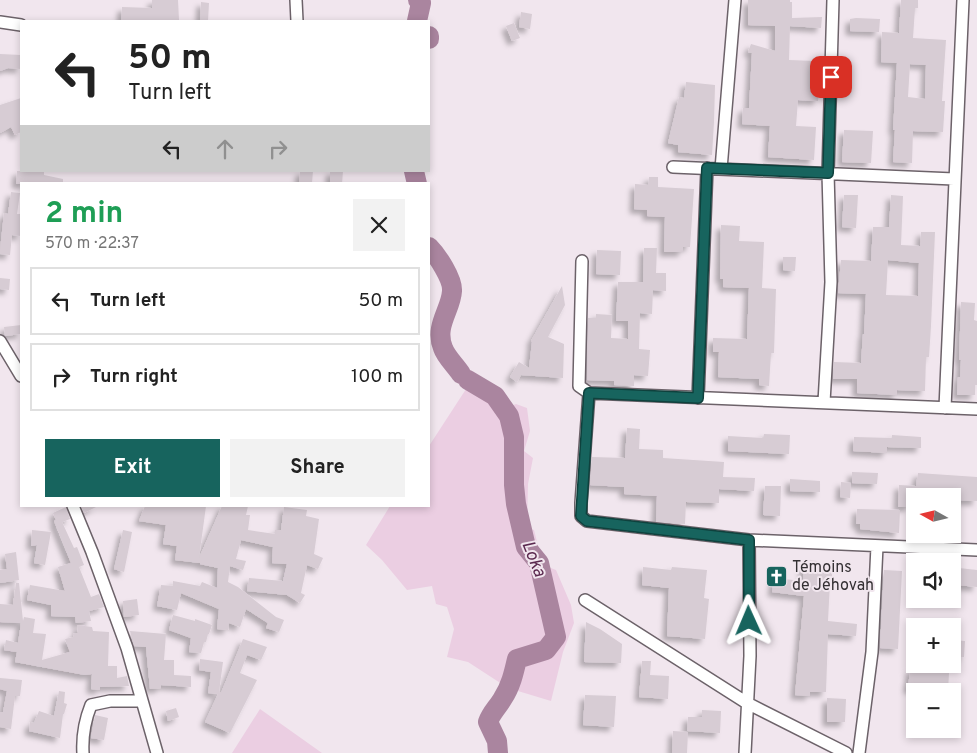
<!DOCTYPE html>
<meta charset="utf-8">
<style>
:root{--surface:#fff;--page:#f2f2f2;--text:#222;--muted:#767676;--line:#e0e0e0;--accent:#17645e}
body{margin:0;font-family:Overpass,sans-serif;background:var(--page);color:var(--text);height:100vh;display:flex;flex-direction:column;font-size:19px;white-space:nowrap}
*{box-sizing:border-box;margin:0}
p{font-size:16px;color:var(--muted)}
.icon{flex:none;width:28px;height:28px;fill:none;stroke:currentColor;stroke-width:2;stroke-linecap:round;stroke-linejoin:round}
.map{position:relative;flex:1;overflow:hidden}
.panel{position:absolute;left:20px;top:182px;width:410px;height:325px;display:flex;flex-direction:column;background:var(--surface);border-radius:0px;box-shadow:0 2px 8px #0003}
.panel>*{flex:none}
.hud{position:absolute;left:20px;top:20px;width:410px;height:152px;border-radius:0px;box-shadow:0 2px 8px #0003;background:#fff;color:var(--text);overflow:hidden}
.needle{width:32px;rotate:278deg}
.fabs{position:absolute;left:906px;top:488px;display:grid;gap:10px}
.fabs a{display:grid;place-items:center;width:55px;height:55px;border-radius:0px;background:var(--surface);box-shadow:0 2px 8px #0003;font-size:25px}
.pin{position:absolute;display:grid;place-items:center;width:42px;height:42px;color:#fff;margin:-21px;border-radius:10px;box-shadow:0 2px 8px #0006}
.me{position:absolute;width:55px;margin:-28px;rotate:359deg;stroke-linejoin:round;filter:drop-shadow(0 0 4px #0008)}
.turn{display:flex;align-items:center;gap:18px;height:105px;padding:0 25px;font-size:22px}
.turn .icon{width:65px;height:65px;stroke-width:2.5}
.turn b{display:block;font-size:35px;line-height:42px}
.lanes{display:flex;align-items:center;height:48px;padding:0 25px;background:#0003;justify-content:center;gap:25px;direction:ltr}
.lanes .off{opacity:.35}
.round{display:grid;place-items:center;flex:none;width:52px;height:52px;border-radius:0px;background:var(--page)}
.headline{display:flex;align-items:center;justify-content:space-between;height:85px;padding:0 25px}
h1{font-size:30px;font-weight:700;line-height:38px;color:#1e9e55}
.button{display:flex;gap:10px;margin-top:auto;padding:10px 25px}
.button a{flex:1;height:58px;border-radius:0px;background:var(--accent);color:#fff;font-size:20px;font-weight:700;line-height:58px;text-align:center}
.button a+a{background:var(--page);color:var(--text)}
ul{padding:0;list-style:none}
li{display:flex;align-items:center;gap:15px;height:68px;margin:0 10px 8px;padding:0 15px;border:2px solid var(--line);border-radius:0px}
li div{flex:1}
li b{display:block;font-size:19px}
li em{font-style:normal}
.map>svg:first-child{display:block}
.green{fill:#ebcee2}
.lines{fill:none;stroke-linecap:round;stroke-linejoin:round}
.river{stroke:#aa859f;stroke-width:20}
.building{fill:#d7ccd4;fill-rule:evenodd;filter:url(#shadow)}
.minor-casing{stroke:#6c6269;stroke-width:14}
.minor{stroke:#fff;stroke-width:11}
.route-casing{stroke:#0f413d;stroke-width:12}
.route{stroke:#17645e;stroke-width:9}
.labels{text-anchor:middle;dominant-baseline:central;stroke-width:4;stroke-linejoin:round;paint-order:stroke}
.poi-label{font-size:16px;fill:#332f32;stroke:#f1e6ee;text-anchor:start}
.water-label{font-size:18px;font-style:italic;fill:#5b2a4f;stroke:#f1e6ee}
</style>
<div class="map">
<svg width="977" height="753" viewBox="0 0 977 753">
<defs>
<filter id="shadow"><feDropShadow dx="-4.5" dy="4.5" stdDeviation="2.5" flood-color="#0004"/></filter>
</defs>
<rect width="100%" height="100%" fill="#f1e6ee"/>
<path class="green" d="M468,386l35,23 13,-5 11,4 3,23 -6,20 9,7 -5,26 -1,44 7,2 9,35 13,5 15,35 3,18 -11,29 -12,49 -43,-13 -40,-26 -21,-5 7,-28 -7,-22 -11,-3 -4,-18 -25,4 -25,-30 -16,-15 24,-39h39v-60z
M260,709l62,44h-90z"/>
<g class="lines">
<path class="river" d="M417,21l4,-18 -3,-3
M429,36v3
M414,171l3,13
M429,247c8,8 24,32 23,44 -1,19 -18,35 -9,57 3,9 13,18 18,26
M468,380l27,16 14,20 5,21v48l2,19 10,43 13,16 17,74 -10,13 -29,9c-3,13 -6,27 -14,39 -5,9 -12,15 -15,24l9,19 1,12"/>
</g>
<path class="building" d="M152,0h26l1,20 -58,1 1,-14 30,1z
M748,0h42v2h2v16l30,-1 -1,11 -31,-2 -1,34 25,1 -1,5 9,1 -4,34 -20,-1 -2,26 20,1 -2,33 -46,-3 2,-31 -28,-2 1,-16h6l3,-55 -4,-1 3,-8 24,7v-25l-27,-1z
M901,0h17v8h-3l-2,30 33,2 -4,61h3l-2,31 -30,-1 -1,32 -19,-1 2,-32h-2l4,-67 -16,-1 1,-30 17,1zM910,64l16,1 -1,34 -17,-2z
M201,2l8,1 -1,18h-8z
M521,12l11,2 -2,15 -11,-2z
M856,18l24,1 -1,13 -29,-1v-12z
M514,23l6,15 -8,3 -6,-15z
M0,54l21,1v14l-13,-1 -8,3z
M686,82l29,3 -1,37 -2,33 -34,-3v-7l-10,-2 11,-46 5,1z
M21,98v34l-6,3 -4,-8 -11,6v-28z
M844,130l29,1 -2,32 -29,-1z
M17,171l27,1v3l19,4v5l-36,-2 -1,2h-10z
M300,171h13l-1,12 -13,-1z
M330,171h13l-1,13h-12z
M649,177h9v10l36,2 -4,58h-7v5h-19l1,-35 -18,-1v-6l-13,-1 1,-25 13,1z
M11,192l9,1 -3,21h4v22l-9,-1 -2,20 -10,-1v-4l4,-37 4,1z
M844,195h14l-2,33 -14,-1z
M891,195l12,1 -2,49 19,1 1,-14h14l-4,94 -2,31h-3l-1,34 -28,-1v5l-40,-2v-14h-24l1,-17 27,1 2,-29h1l2,-40 -28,-1 3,-33 30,1 2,-34h16zM888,260l31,3 -1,33 -32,-1z
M721,225l19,1 -1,15 25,1 -2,46 14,1 -2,64h-3l-2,33 -10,-1v-6l-41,-2 1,-25h-6v-14l34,1 2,-51 -26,-1v-8h-3z
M644,248h13l-1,25h10v18l-13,-1 -1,24 -12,-1 -1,36 11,1 -2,26 -14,-1v11l-20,-1v-4l-27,-1 1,-62h8v-4l16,1 -1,23 17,1v-18h-12l2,-39h25z
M597,250l24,1 -1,24 -24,-1z
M783,257h13l-1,14 -12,-1z
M0,278l10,1 -1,11 -9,-1z
M562,286l3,19 -17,32 16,7 -1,34 -42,-3 -4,7 -7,-5 9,-15 10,6 3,-26 -1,-1z
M961,302l14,1 -1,17 3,1v64h-2v10h-18l1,-18h2l1,-17h-2z
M21,325v9l-16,2 -1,-9z
M627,428l13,1 -1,20 24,1v8l61,4 -1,15 32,1 -1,13 -35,-2v14l-33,-1 -1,22 -29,-2 1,-26 -33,-2v-7l-34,-2 2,-28 33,1z
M764,434l26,1 -1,19 -61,-3v-15l35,2z
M892,435l29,2v11l-34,-1v6l-34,-2 1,-14 38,1z
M852,472l26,1 -1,11 -25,-1z
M918,473l59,4v24l-24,-1v-4h-38v6h-5v5h-12l1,-22 17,1z
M790,479l30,2v11l-30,-1z
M841,482l10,1 -1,15 -10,-1z
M765,486h16l-1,30 -17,-1z
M81,506h17l-14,7z
M145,506h61l-7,52 23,-52h26l-2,9h4l-2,15 27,4v-4h6l3,-23 23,3 -1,6 13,3 -5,35 9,4 -5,11 -11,-4 -6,28 4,2 -5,8 -13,-8 -40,-4 2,-13 34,3 4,-17 -15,-1 1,-16 -32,-7 -5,19 10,2 -3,9 -13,-4 -2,16 10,5 38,30 8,3 -5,12 -13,-4 2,-5 -22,-14 -6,18 -11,-4 -1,7 -11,-1 2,-20 -38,-16 -4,17 -20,-4 4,-21 12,1v-5l27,5 2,-4 15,6 1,-20 -18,-4v-1l-25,-3 2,-14 -14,-2 3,-19 -27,-4z
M66,507l4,12 -8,3 12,26 3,-1 7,18 -5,2 12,30 8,-3 5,13 -15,4 2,10 -15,2 -1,-6 -24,-1v-11l-24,-5 3,-15 35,6 -7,-24 13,-4 -17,-42 2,-1 -3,-7z
M857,509l43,1 -1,23 -39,-4v-5h-4z
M32,530l19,2 -6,33 -11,-2 3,-18 -6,1z
M123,530l9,2 -8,40 -10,-3z
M16,552l3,28 -19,3v-13l7,-1 -2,-15z
M804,560l14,1v6l14,1v14h-2l-2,39 29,3 -1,12 -28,-2 -2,58h-16v4l-15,-1 9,-99 -32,-4 2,-14 29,3z
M643,567l28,3 1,-3 35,3 -3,28 5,1 -4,40 -38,-3 2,-48 -27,-3z
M959,568l18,2v17l-20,-2z
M884,570l18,1 -4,78 -18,-1z
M16,583h3l4,38 1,-4 11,2 -2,14 13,1 -4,26 28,-8 -5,-13 9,-2 -1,-3 5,-1 -1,-8 15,2 1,4 16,1 -1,34h9v12l10,-2 2,10 -29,1v3l-9,-1 1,-15 -7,1 -70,-13 2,-10 -13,-2 2,-10 12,3 3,-20 -21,-1v-18l13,1z
M137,599l2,16 -15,2 -1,-16z
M173,615l22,6v-2l17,6 -3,9h-1l-2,8h-2l-3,11 -12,-1 2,-14 -22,-8z
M586,622l14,7 22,15 -1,19 -37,-1z
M130,631l36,3 -2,26h10v15l17,1v11l-30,-2v3l-11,1 -4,-42 -12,-1z
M243,639l24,8 -6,13 -14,-5 -7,18 17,7 -27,53 -25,-11 13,-28 -10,-1 3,-21 -12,-2 1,-11 23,3 -4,30 2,1z
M952,640l13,1 -1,16h-12z
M642,661h9l-1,14 19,1 -1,23 -29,-2z
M910,669l39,4 -1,18 -40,-2z
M0,678l22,2 -2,16h-5l-4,33 -11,-2v-15h3l4,-21 -7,-2z
M59,691l6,1 -1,11 3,1 -3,10h-1l-3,24 -31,-7 1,-9 4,1 5,-12 15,5z
M585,695l31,1 -2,31 -31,-2z
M827,698l19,1 -1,23h-18z
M176,708l3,9 -11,4 -2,-10z
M702,710l19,1 -1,22 -33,-2 1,-14h14z
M95,715l13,3 -4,22 -13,-2z
M673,731l15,1 -1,21h-15z"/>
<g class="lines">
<defs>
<path id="minor" d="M296,0l1,21
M0,22l21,3
M673,167l281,12
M721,169l14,-169
M582,261l-3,125 10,7 388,16
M0,341l21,35
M589,393l-8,110v13l6,5 162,19 228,10
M698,398l9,-230
M824,402l7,-120 -3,-109 5,-173
M945,408l18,-408
M73,506l19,46 35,96 30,105
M585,600l162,103 99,50
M83,753c-1,-17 2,-33 8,-48l19,-4h32
M745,753l5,-97 -1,-116
M859,753l13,-101 5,-106"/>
</defs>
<use href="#minor" class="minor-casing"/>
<use href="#minor" class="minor"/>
</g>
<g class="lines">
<defs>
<path id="route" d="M749,621v-81l-162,-19 -6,-5 8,-123 109,5 9,-230 121,5 3,-96"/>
</defs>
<use href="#route" class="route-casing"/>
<use href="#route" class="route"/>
</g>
<defs>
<symbol id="church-square" viewBox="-11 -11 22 22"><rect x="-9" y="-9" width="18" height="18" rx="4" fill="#17645e" stroke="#f1e6ee"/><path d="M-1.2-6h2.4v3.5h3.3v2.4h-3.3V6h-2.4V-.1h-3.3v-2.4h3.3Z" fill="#fff"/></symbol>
</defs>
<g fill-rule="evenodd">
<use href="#church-square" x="764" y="564" width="25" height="25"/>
</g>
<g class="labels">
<g class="poi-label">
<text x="792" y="568">Témoins<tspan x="792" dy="18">de Jéhovah</tspan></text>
</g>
<g class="water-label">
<text transform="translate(533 559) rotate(68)">Loka</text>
</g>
</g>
</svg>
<div class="fabs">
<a><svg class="needle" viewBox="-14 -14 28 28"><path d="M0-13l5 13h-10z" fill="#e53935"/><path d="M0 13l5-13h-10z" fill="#767676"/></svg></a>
<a><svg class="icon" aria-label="sound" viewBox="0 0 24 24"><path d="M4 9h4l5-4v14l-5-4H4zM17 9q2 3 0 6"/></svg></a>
<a>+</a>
<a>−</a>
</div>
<div class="pin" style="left:831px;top:77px;background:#d93025"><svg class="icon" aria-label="arrive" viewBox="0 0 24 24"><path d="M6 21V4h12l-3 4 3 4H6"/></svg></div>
<svg class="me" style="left:749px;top:621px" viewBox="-20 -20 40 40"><path d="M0-17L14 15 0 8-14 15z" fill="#17645e" stroke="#fff" stroke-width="4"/></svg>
<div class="hud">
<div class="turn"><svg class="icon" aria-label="left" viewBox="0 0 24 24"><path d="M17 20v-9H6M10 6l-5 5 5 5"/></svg><div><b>50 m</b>Turn left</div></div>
<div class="lanes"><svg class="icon" aria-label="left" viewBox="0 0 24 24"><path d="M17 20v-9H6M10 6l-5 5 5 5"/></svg><svg class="icon off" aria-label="ahead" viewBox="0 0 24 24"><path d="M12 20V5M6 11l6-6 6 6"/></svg><svg class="icon off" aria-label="right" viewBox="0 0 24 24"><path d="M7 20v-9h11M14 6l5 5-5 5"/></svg></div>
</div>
<section class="panel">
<div class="headline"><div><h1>2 min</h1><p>570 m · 22:37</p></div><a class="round"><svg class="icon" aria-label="close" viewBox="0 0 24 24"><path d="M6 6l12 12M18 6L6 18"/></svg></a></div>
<ul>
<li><svg class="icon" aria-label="left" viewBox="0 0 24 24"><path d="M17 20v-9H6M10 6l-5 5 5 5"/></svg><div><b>Turn left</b></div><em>50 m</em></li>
<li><svg class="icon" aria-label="right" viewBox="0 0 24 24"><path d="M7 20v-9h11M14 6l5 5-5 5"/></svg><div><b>Turn right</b></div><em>100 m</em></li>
</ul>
<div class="button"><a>Exit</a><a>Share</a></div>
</section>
</div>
